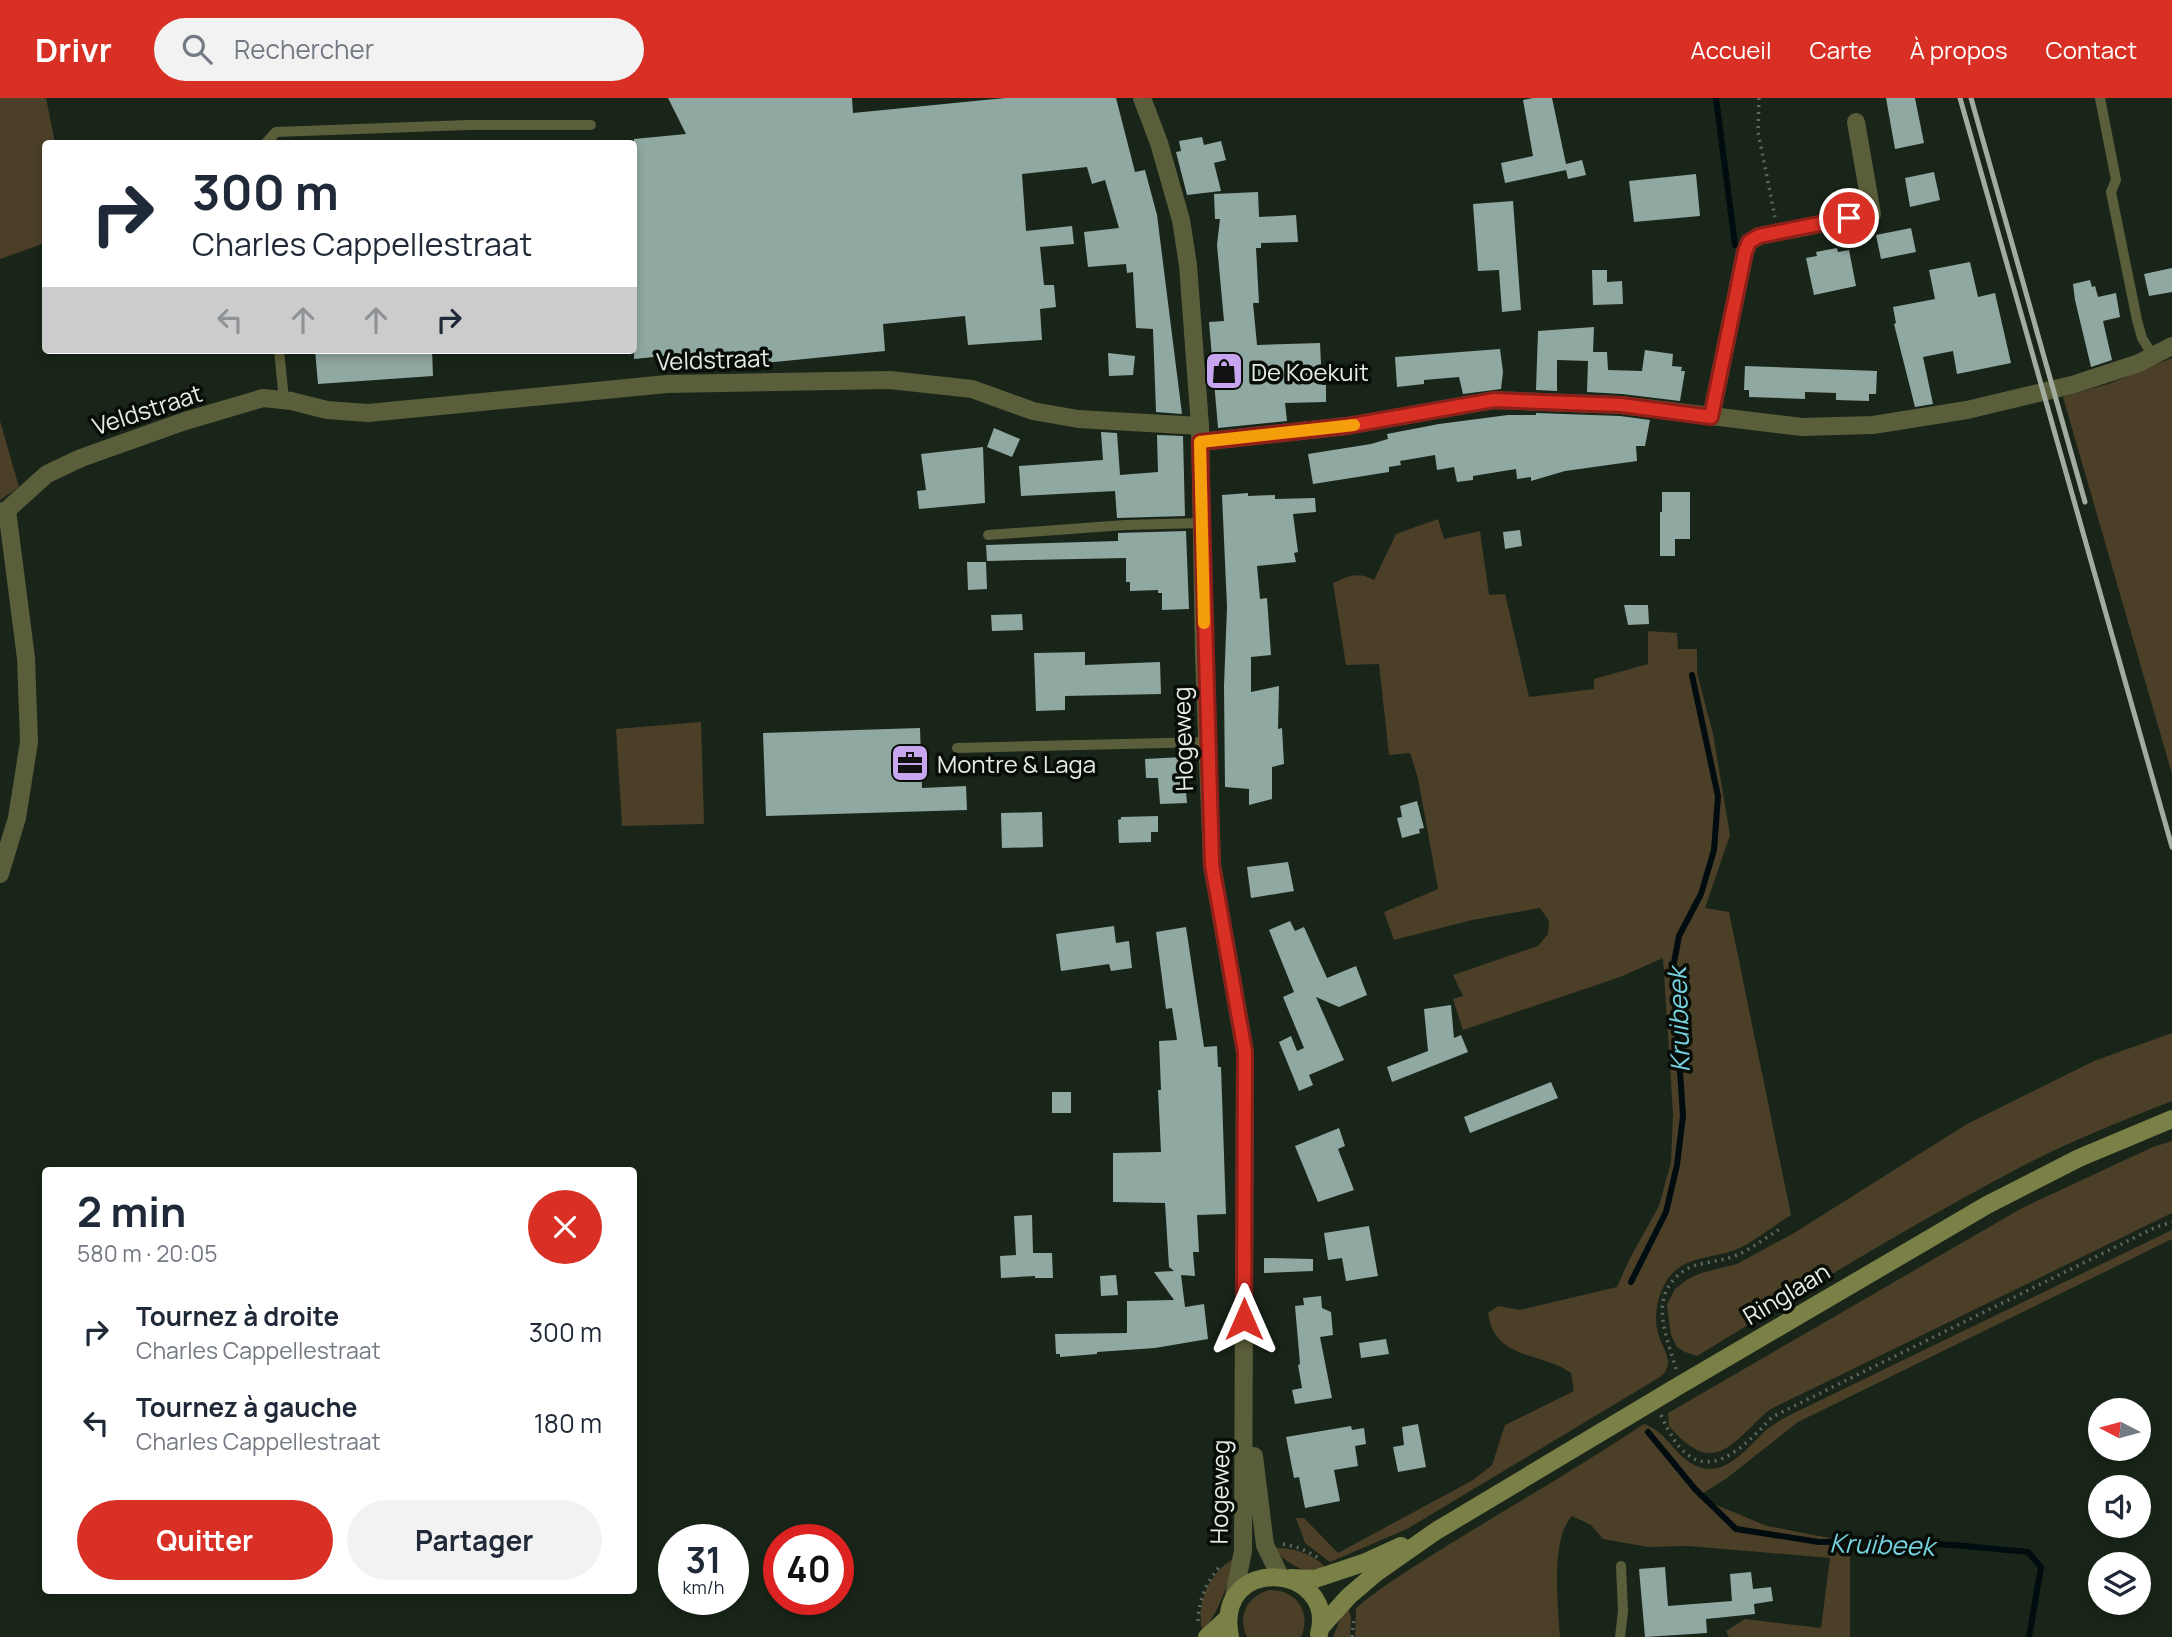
<!DOCTYPE html>
<html lang="fr">
<meta charset="utf-8">
<style>
:root{--surface:#fff;--page:#f2f2f3;--text:#1f2937;--muted:#747a83;--accent:#d93025}
body{margin:0;font-family:Manrope,sans-serif;background:var(--page);color:var(--text);height:100vh;display:flex;flex-direction:column;font-size:26px;white-space:nowrap}
*{box-sizing:border-box;margin:0}
p{font-size:23px;color:var(--muted)}
.icon{flex:none;width:38px;height:38px;fill:none;stroke:currentColor;stroke-width:2;stroke-linecap:round;stroke-linejoin:round}
.map{position:relative;flex:1;overflow:hidden}
.sheet{position:absolute;left:42px;top:1069px;width:595px;height:427px;display:flex;flex-direction:column;background:var(--surface);border-radius:7px;box-shadow:0 4px 10px #0003}
.sheet>*{flex:none}
.banner{position:absolute;left:42px;top:42px;width:595px;height:214px;border-radius:7px;box-shadow:0 4px 10px #0003;background:#fff;color:var(--text);overflow:hidden}
.needle{width:46px;rotate:276deg}
.fabs{position:absolute;left:2088px;top:1300px;display:grid;gap:14px}
.fabs a{display:grid;place-items:center;width:63px;height:63px;border-radius:50%;background:var(--surface);box-shadow:0 4px 10px #0003;font-size:35px}
.speed{position:absolute;left:658px;top:1426px;display:flex;gap:14px;font-size:35px;font-weight:700;text-align:center}
.speed>*{display:grid;place-content:center;width:91px;height:91px;border-radius:50%;background:var(--surface);box-shadow:0 4px 10px #0003;line-height:1}
.speed small{font-size:18px;font-weight:400}
.speed .limit{border:10px solid #d22;background:#fff;color:#111}
.pin{position:absolute;display:grid;place-items:center;width:60px;height:60px;color:#fff;margin:-30px;border:4px solid #fff;border-radius:50%;box-shadow:0 2px 7px #0007}
.me{position:absolute;width:77px;margin:-38px;rotate:0deg;stroke-linejoin:round;filter:drop-shadow(0 0 5px #0008)}
.turn{display:flex;align-items:center;gap:24px;height:147px;padding:0 35px;font-size:32px}
.turn .icon{width:91px;height:91px;stroke-width:2.5}
.turn b{display:block;font-size:49px;line-height:60px}
.lanes{display:flex;align-items:center;height:66px;padding:0 35px;background:#0003;justify-content:center;gap:35px;direction:ltr}
.lanes .off{opacity:.35}
.round{display:grid;place-items:center;flex:none;width:74px;height:74px;border-radius:37px;background:var(--page)}
.head{display:flex;align-items:center;justify-content:space-between;height:119px;padding:0 35px}
h1{font-size:42px;font-weight:700;line-height:52px}
.cta{display:flex;gap:14px;margin-top:auto;padding:14px 35px}
.cta a{flex:1;height:80px;border-radius:42px;background:var(--accent);color:#fff;font-size:28px;font-weight:700;line-height:80px;text-align:center}
.cta a+a{background:var(--page);color:var(--text)}
ul{padding:0;list-style:none}
li{display:flex;align-items:center;gap:21px;height:91px;padding:0 35px}
li div{flex:1}
li b{display:block;font-size:26px}
li em{font-style:normal}
header{display:flex;align-items:center;gap:42px;box-sizing:border-box;height:98px;padding:0 35px;background:var(--accent);color:#fff}
header strong{font-size:33px}
nav{display:flex;gap:38px;margin-inline-start:auto;font-size:24px}
.search{width:490px;height:63px;background:var(--page);display:flex;align-items:center;gap:18px;box-sizing:border-box;padding:0 24px;border-radius:38px;color:var(--muted);font-size:26px}
.map>svg:first-child{display:block}
.green{fill:#4b3f28}
.lines{fill:none;stroke-linecap:round;stroke-linejoin:round}
.stream{stroke:#000c0f;stroke-width:6}
.building{fill:#90a8a2}
.path{stroke:#5e685e;stroke-width:3.5;stroke-dasharray:2 5;stroke-linecap:butt}
.service{stroke:#5b5e3a;stroke-width:10}
.minor{stroke:#5b5e3a;stroke-width:18}
.tertiary{stroke:#5b5e3a;stroke-width:18}
.secondary{stroke:#7b8146;stroke-width:18}
.rail{stroke:#a2aca2;stroke-width:5}
.route-casing{stroke:#8d1f18;stroke-width:18}
.route{stroke:#d93025;stroke-width:12}
.slow{stroke:#f59e0b;stroke-width:12}
.labels{text-anchor:middle;dominant-baseline:central;stroke-width:7;stroke-linejoin:round;paint-order:stroke}
.street-label{font-size:24px;fill:#e5ede5;stroke:#080d08}
.poi-label{font-size:24px;fill:#e5ede5;stroke:#080d08;text-anchor:start}
.water-label{font-size:26px;font-style:italic;fill:#76d1e1;stroke:#080d08}
</style>
<header>
<strong>Drivr</strong>
<div class="search"><svg class="icon" aria-label="search" viewBox="0 0 24 24"><circle cx="10" cy="10" r="6"/><path d="M15 15l6 6"/></svg>Rechercher</div>
<nav><a>Accueil</a><a>Carte</a><a>À propos</a><a>Contact</a></nav>
</header>
<div class="map">
<svg width="2172" height="1539" viewBox="0 0 2172 1539">
<rect width="100%" height="100%" fill="#192519"/>
<path class="green" d="M0,0h46l9,45 -9,1 -1,99 -45,16z
M2172,260v416l-109,-377 48,-14z
M0,323l19,66 -19,13z
M1438,421l6,20 36,-8 9,64 16,-1 24,103 65,-8v-10l54,-15v-33l29,2 1,16h19v24l16,61 17,101 -25,73 24,4 62,303c-18,11 -37,27 -56,35 -22,8 -48,6 -65,26 -12,16 -17,38 -12,57 4,16 19,30 2,44l-253,152 -77,33 -25,-19 -9,-25h8l34,35 135,-73 19,-15 13,-40 69,-34 -3,-18c-31,-22 -76,-12 -83,-60l10,-7 22,4 97,-23 13,-29 29,-52 12,-44 2,-48 -10,-156 -43,19 -157,53 -10,-31 10,-3 -10,-21 85,-29 10,-12 1,-13 -9,-13 -68,12 -78,20 -10,-28 54,-23 -20,-111 -8,-25 -21,2 -10,-91 -33,1 -13,-82c15,-7 26,-12 41,-3l22,-46z
M701,624l3,102 -82,2 -6,-97z
M2172,935v68c-53,21 -106,42 -157,69 -108,57 -213,122 -318,186l-12,-4 -8,-5 -6,-12 -2,-14 -2,-16 8,-16 13,-10 13,-6 36,-9 57,-31 173,-109 127,-63z
M2172,1043v72l-403,197c-39,35 -55,68 -100,16l-1,-13 354,-205 131,-61z
M2172,1132v9l-374,183 -71,56 -30,19 70,29 83,16v95h-121l-3,-6 19,-12 76,9 9,-70 -142,-12 -40,1 -45,-8 -12,-14 -19,-9c-22,23 -14,91 -12,121h-205l1,-29c31,-26 64,-45 97,-66 64,-39 129,-77 191,-118 18,6 27,23 41,35 32,26 57,-5 78,-26 7,-7 18,-13 27,-18z
M1273,1450c21,-1 42,6 55,22 -22,6 -41,-6 -55,-22z
M1235,1460c-4,18 -19,63 -33,72 -6,-27 8,-59 33,-72z
M1269,1492c27,-1 43,22 32,47h-54c-10,-21 0,-40 22,-47z
M1348,1510l3,9 -1,20h-17l8,-20z"/>
<g class="lines">
<path class="stream" d="M1716,0l19,147
M1631,1184l35,-70 11,-47 6,-49 -10,-148 6,-32 22,-42 13,-44 4,-54 -26,-121
M1648,1334l47,57 41,40 83,13 58,-1 76,4 75,7 13,15 -12,70"/>
</g>
<path class="building" d="M668,0h184l1,15 152,-15h111l19,74 10,-2 12,45 25,199 -26,-2 -3,-83 -17,-1 -3,-56 -6,1 -1,-9 -38,3 -4,-35 35,-4 -14,-48 -13,4 -5,-17 -65,7 4,57 46,-5 2,18 -34,3 4,38h10l2,22 -16,2 2,31 -74,5 -3,-29 -82,8 2,27 -180,18 -1,-17 -70,7v-220l52,-5z
M1533,0h19l14,66 16,-4 4,15 -18,4 -2,-9 -61,13 -4,-20 32,-7 -10,-56z
M1886,0h29l9,45 -29,6z
M1202,39l2,8 17,-4 5,19 -12,3 7,28 -34,4 -11,-43 5,-1 -2,-10z
M1934,74l6,28 -30,7 -5,-29z
M1696,76l4,42 -66,6 -5,-41z
M1258,94l1,25 37,-2 2,27 -37,1v5h-5l3,55h-6l4,42 63,-2 2,42h4v17l-41,1 2,18 -69,7 -9,-106 15,-1 -7,-76 3,-26h-5l-1,-25z
M1513,103l8,109 -19,2 -3,-42 -21,1 -5,-67z
M1911,130l5,24 -35,7 -5,-24z
M1837,150l1,4 11,-2 7,36 -42,9 -8,-37 11,-2 -1,-4z
M1970,164l8,35 17,-4 16,70 -54,11 -4,-23 -30,6 10,47 -18,3 -21,-83 2,-1 -3,-16 42,-8 -6,-29z
M2172,170v24l-23,4 -5,-22z
M1592,172h15v12l15,-1 1,23 -30,1z
M2090,182l2,7 3,-1 3,11 18,-4 4,24 -17,4 9,39 -21,7 -16,-67 -2,-16z
M1594,229l-1,25h14l1,18 34,1 3,-21 28,4 -1,12 10,1 -1,4h4l-5,30 -58,-7 -35,-2 1,-31 -31,-1v31l-21,-1 2,-59z
M1500,251l3,23 -2,17 -38,5 -4,-17 -35,3v4l-27,3 -2,-30z
M315,252h117l1,26 -115,8z
M1108,255l27,3 -2,19 -24,1z
M1745,268l132,5 -1,23h-7v7l-33,-1v-7l-31,-1v7l-56,-2v-7h-5z
M1536,315l84,3 30,4 -5,26h-9l1,15 -72,10 -34,10v-4l-14,2 -1,-10 -43,7v4l-16,2 -3,-15 -17,3 -2,-15 -35,6 1,4 -12,2v5l-76,12 -5,-30 63,-10 17,-5 -1,-5 52,-10 69,-9h28z
M994,330l26,11 -8,18 -25,-10z
M1101,334l16,1 3,42 38,-3 -1,-37 26,1 2,80 -68,2 -2,-27 -94,5 -2,-30 84,-6z
M983,349l2,56 -66,6 -2,-18 9,-1 -5,-36z
M1662,394h28v47h-15v17h-15v-44h2z
M1248,395v3l27,-1v4l40,-1 1,14 -23,2 5,38 -4,1 2,9 -39,4 3,33 7,-1 4,57 -20,2v35l28,-6 -1,43 4,-1 2,36 -12,3v32l-23,6v-16l-24,-2 -1,-101 3,-79 -5,-112z
M1520,432l2,16 -17,3 -2,-17z
M1186,433l3,78 -27,1v-17h-4v-3l-28,1v-9h-4v-24l-139,3 -1,-16 132,-4v-8z
M967,464h19l1,27 -19,1z
M1624,507h24l1,19 -21,1z
M1022,516l1,16 -31,1 -1,-16z
M1085,554v13l75,-3 1,32 -96,2v14l-29,1 -2,-58z
M920,630l2,60 44,-2 1,24 -201,6 -3,-83z
M1183,659l4,46 -27,1 -2,-26h-12l-1,-19z
M1417,703l7,27 -5,1 1,4 -18,5 -5,-20 5,-1 -2,-11z
M1042,714l1,35 -41,1 -1,-35z
M1158,718v16h-7v10l-32,1 -1,-23 3,-1v-2z
M1288,764l6,29 -43,7 -4,-31z
M1290,823l5,10 9,-4 23,51 29,-12 11,29 -28,12 -23,-10 28,63 -35,15 4,10 -14,6 -20,-49 12,-6 6,15 7,-3 -21,-51 11,-5 -25,-62z
M1114,828l2,17 13,-2 3,27 -21,3 -2,-7 -48,7 -5,-37z
M1186,829l18,120 13,-1 1,21h3l5,147 -29,1 2,37h-6l2,24 -14,-1 4,32 19,-3 4,35 -53,9 -58,4v2l-37,3v-3h-4l-1,-20 72,-1v-32l47,-1 -20,-28 20,-1 -5,-4 -4,-64 -52,-1v-49l48,-1 -3,-62h3l-2,-49 18,-1 -5,-32 -6,1 -10,-77z
M1451,907l3,33 7,-3 7,17 -76,30 -5,-15 41,-16 -4,-42z
M1551,984l7,16 -88,35 -6,-16z
M1052,994h19v21h-19z
M1339,1030l6,18 -7,3 16,41 -36,12 -23,-56z
M1032,1117l1,38h19l1,25h-18v-2l-34,2 -1,-22 16,-1 -2,-39z
M1369,1128l9,50 -32,5 -4,-23 -14,2 -4,-27z
M1264,1160l49,1v12l-49,2z
M1116,1177l2,20 -17,1 -1,-20z
M1321,1198l1,12 9,4 2,23 -13,2 12,61 -37,6 -3,-14 10,-2 -4,-23 2,-1 -5,-58 9,-1 -1,-7z
M1386,1241l3,15 -28,4 -2,-15z
M1418,1326l8,43 -28,5 -5,-25 11,-2 -2,-18z
M1351,1328l1,4 12,-2 2,16 -11,2 3,20 -24,4 6,31 -35,7 -6,-31 -5,1 -8,-41z
M1665,1469l3,39 64,-5 -2,-27 21,-2 2,17 18,-2 2,14 -19,3 1,10 -49,5 1,14 -62,4 -6,-68z"/>
<g class="lines">
<path class="path" d="M1759,0l-1,34 17,85
M1676,1271c-10,-35 -29,-74 9,-99 11,-8 37,-8 52,-15 16,-7 31,-19 46,-28
M1661,1317c32,75 69,48 111,2l384,-190 16,-5
M1283,1446l17,4 21,11
M1198,1523c1,-23 9,-40 23,-56
M1352,1539l2,-19"/>
<path class="service" d="M2100,0l16,82 -5,12 26,128 5,18 11,18
M265,46l11,-12 192,-7h123
M279,252l5,50
M988,437l137,-10 76,-2
M957,650l250,-6
M1620,1539l3,-26 -2,-45"/>
<path class="minor" d="M1711,319l34,-165 4,-10 10,-6 113,-22 -16,-92
M1200,344l147,-16 147,-26 127,5 181,22 71,-2 94,-15 105,-25 67,-22 33,-17
M0,414l7,-2 40,-36 34,-16 104,-37 78,-23 28,3 36,9 41,3 299,-29 223,-4 82,9 61,22 45,8 122,7
M0,776l17,-56 12,-76 -3,-84 -19,-148"/>
<path class="tertiary" d="M1142,0l17,45 22,77 7,45 12,161 4,229 8,210 33,187 -2,499 -10,50
M1254,1358l11,89 15,31"/>
<path class="secondary" d="M1291,1480l24,1 51,-17 35,-16
M1321,1529l28,-31 27,-23 60,-42 244,-146 307,-180 92,-47 93,-39
M1207,1539l21,-19
M1230,1539c-17,-85 108,-73 89,-3"/>
<path class="rail" d="M1960,0l212,749
M1971,0l114,404"/>
</g>
<g class="lines">
<defs>
<path id="route" d="M1244,1221l1,-267 -33,-187 -12,-423 147,-16 147,-26 127,5 90,12 34,-165 4,-10 10,-6 90,-18"/>
</defs>
<use href="#route" class="route-casing"/>
<use href="#route" class="route"/>
<path class="slow" d="M1204,525l-4,-181 154,-17"/>
</g>
<defs>
<symbol id="shop-square" viewBox="-11 -11 22 22"><rect x="-9" y="-9" width="18" height="18" rx="4" fill="#c8a6ef" stroke="#080d08"/><path d="M-5-2.5h2.3a2.7 3.5 0 0 1 5.4 0H5L5.5 6h-11ZM-1.5-2.5h3a1.5 2.3 0 0 0-3 0Z" fill="#111"/></symbol>
<symbol id="office-square" viewBox="-11 -11 22 22"><rect x="-9" y="-9" width="18" height="18" rx="4" fill="#c8a6ef" stroke="#080d08"/><path d="M-6-3h4V-5.5h4V-3h4V5H-6ZM-1-4.5V-3h2v-1.5ZM-6 0V1H6V0Z" fill="#111"/></symbol>
</defs>
<g fill-rule="evenodd">
<use href="#shop-square" x="1202" y="251" width="44" height="44"/>
<use href="#office-square" x="888" y="643" width="44" height="44"/>
</g>
<g class="labels">
<g class="street-label">
<text transform="translate(713 261) rotate(-2)">Veldstraat</text>
<text transform="translate(147 311) rotate(-18)">Veldstraat</text>
<text transform="translate(1182 641) rotate(-92)">Hogeweg</text>
<text transform="translate(1786 1195) rotate(-31)">Ringlaan</text>
<text transform="translate(1219 1394) rotate(-89)">Hogeweg</text>
</g>
<g class="poi-label">
<text x="1251" y="273">De Koekuit</text>
<text x="937" y="665">Montre &amp; Laga</text>
</g>
<g class="water-label">
<text transform="translate(1678 922) rotate(-92)">Kruibeek</text>
<text transform="translate(1882 1446) rotate(2)">Kruibeek</text>
</g>
</g>
</svg>
<div class="fabs">
<a><svg class="needle" viewBox="-14 -14 28 28"><path d="M0-13l5 13h-10z" fill="#e53935"/><path d="M0 13l5-13h-10z" fill="#747a83"/></svg></a>
<a><svg class="icon" aria-label="sound" viewBox="0 0 24 24"><path d="M4 9h4l5-4v14l-5-4H4zM17 9q2 3 0 6"/></svg></a>
<a><svg class="icon" aria-label="layers" viewBox="0 0 24 24"><path d="M12 4l9 5-9 5-9-5zM3 14l9 5 9-5"/></svg></a>
</div>
<div class="speed"><div>31<small>km/h</small></div><div class="limit">40</div></div>
<div class="pin" style="left:1849px;top:120px;background:#d93025"><svg class="icon" aria-label="arrive" viewBox="0 0 24 24"><path d="M6 21V4h12l-3 4 3 4H6"/></svg></div>
<svg class="me" style="left:1244px;top:1221px" viewBox="-20 -20 40 40"><path d="M0-17L14 15 0 8-14 15z" fill="#d93025" stroke="#fff" stroke-width="4"/></svg>
<div class="banner">
<div class="turn"><svg class="icon" aria-label="right" viewBox="0 0 24 24"><path d="M7 20v-9h11M14 6l5 5-5 5"/></svg><div><b>300 m</b>Charles Cappellestraat</div></div>
<div class="lanes"><svg class="icon off" aria-label="left" viewBox="0 0 24 24"><path d="M17 20v-9H6M10 6l-5 5 5 5"/></svg><svg class="icon off" aria-label="ahead" viewBox="0 0 24 24"><path d="M12 20V5M6 11l6-6 6 6"/></svg><svg class="icon off" aria-label="ahead" viewBox="0 0 24 24"><path d="M12 20V5M6 11l6-6 6 6"/></svg><svg class="icon" aria-label="right" viewBox="0 0 24 24"><path d="M7 20v-9h11M14 6l5 5-5 5"/></svg></div>
</div>
<section class="sheet">
<div class="head"><div><h1>2 min</h1><p>580 m · 20:05</p></div><a class="round" style="background:#d93025;color:#fff"><svg class="icon" aria-label="close" viewBox="0 0 24 24"><path d="M6 6l12 12M18 6L6 18"/></svg></a></div>
<ul>
<li><svg class="icon" aria-label="right" viewBox="0 0 24 24"><path d="M7 20v-9h11M14 6l5 5-5 5"/></svg><div><b>Tournez à droite</b><p>Charles Cappellestraat</p></div><em>300 m</em></li>
<li><svg class="icon" aria-label="left" viewBox="0 0 24 24"><path d="M17 20v-9H6M10 6l-5 5 5 5"/></svg><div><b>Tournez à gauche</b><p>Charles Cappellestraat</p></div><em>180 m</em></li>
</ul>
<div class="cta"><a>Quitter</a><a>Partager</a></div>
</section>
</div>
